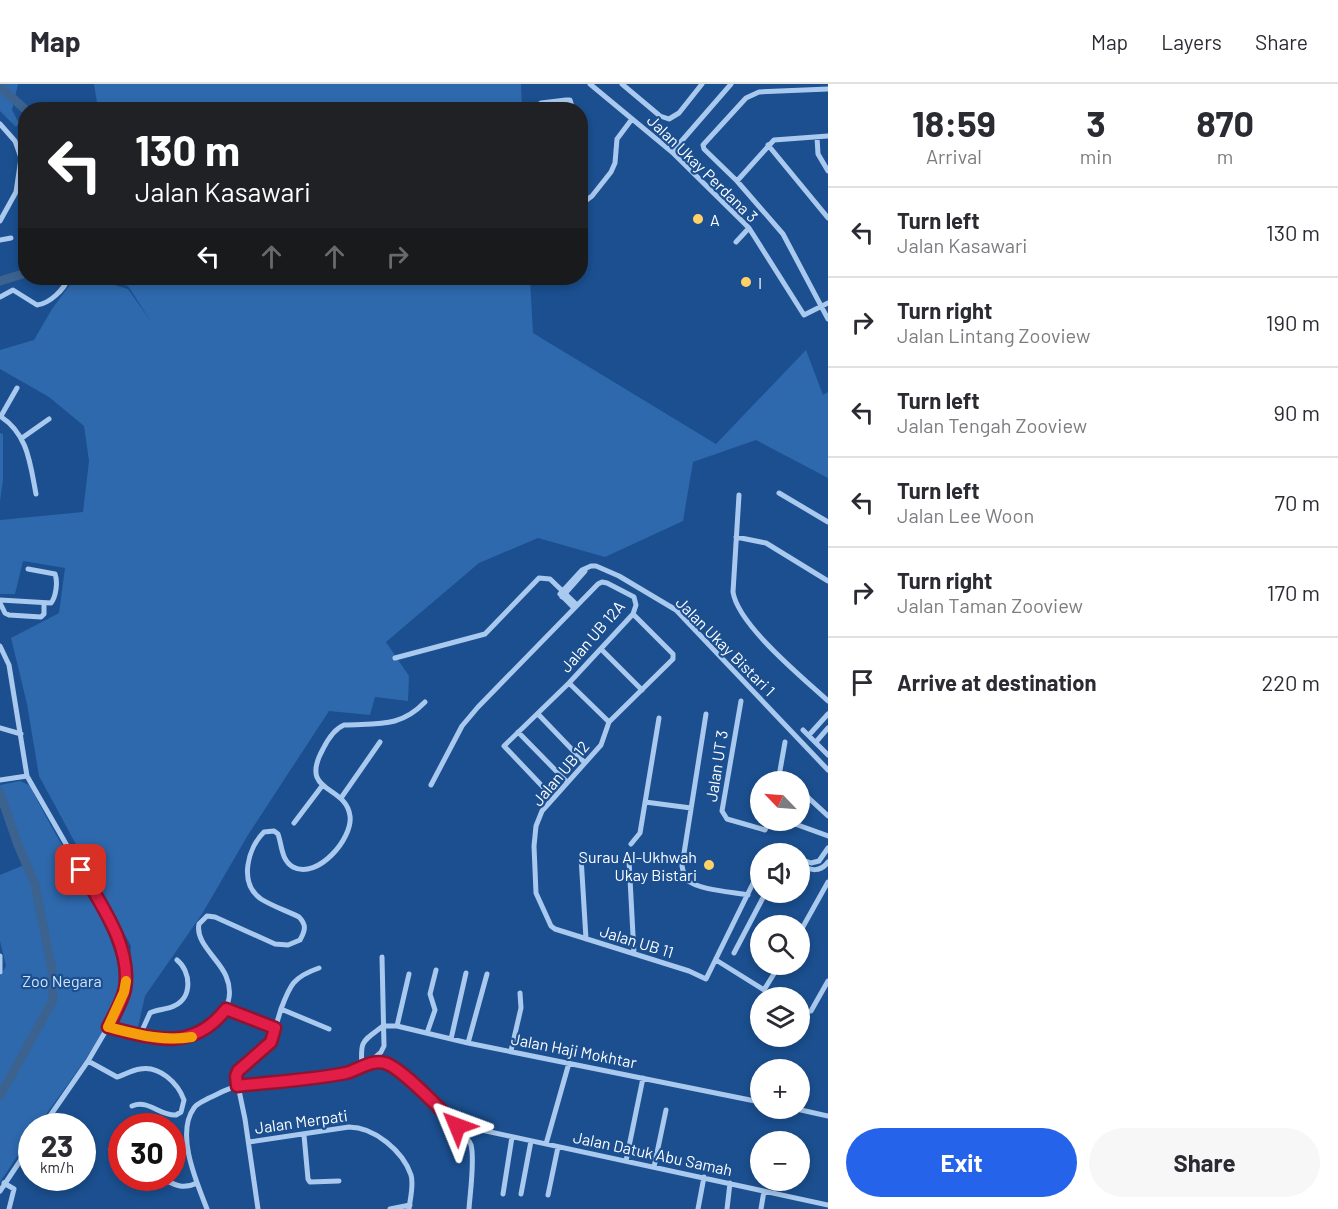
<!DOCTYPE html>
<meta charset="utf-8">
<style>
:root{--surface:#fff;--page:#f7f7f7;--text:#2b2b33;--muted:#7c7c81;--line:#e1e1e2;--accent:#2563eb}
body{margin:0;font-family:Barlow,sans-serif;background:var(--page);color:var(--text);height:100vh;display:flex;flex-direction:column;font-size:22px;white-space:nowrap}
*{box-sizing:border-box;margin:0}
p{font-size:20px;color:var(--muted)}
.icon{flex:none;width:33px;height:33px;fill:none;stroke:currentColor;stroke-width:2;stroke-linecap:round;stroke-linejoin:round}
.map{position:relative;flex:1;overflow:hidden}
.details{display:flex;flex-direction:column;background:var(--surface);width:510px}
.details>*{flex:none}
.banner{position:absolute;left:18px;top:18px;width:570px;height:183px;border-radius:24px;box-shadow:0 3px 9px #0003;background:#202124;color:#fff;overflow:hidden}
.needle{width:39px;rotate:295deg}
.tools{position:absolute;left:750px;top:687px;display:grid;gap:12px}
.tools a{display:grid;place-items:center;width:60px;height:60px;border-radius:50%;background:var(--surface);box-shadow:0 3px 9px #0003;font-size:30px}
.speed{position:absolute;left:18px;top:1029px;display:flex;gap:12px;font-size:30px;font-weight:700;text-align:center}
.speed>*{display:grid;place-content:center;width:78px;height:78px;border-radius:50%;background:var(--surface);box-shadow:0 3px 9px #0003;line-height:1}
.speed small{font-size:15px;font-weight:400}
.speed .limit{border:9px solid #d22;background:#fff;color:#111}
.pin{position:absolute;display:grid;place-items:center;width:51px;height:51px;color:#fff;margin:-26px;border-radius:12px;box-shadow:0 3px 9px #0006}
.me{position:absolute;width:66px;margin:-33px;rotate:314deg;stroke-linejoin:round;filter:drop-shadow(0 0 4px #0008)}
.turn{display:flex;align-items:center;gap:21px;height:126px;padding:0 18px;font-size:27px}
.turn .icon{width:78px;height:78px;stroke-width:2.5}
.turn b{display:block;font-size:42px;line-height:51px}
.lanes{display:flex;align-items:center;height:57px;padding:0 18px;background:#0003;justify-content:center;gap:30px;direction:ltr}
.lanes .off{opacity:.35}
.eta{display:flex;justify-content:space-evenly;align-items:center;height:102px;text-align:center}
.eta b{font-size:36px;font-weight:700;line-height:42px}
.button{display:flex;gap:12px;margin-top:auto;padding:12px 18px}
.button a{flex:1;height:69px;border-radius:36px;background:var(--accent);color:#fff;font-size:24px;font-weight:700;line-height:69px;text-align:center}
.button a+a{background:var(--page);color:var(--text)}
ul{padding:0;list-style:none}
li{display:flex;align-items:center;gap:18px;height:90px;padding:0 18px;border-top:2px solid var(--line)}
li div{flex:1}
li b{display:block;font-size:22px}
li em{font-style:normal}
header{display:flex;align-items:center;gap:36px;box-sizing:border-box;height:84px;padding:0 30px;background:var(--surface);border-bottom:2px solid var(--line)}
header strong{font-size:28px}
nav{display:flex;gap:33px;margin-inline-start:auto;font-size:21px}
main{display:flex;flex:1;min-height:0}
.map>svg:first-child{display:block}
.green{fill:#2e69ad}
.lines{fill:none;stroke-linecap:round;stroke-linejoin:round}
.river{stroke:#3c6290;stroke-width:9}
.minor{stroke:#a9c9ee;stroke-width:5}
.route-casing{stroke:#92132f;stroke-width:15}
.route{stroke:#e11d48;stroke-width:10}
.slow{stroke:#f59e0b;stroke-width:10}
.poi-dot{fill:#ffd166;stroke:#1b4f8f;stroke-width:2}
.labels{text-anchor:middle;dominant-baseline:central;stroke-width:4.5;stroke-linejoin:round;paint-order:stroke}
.street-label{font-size:16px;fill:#fff;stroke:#1b4f8f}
.poi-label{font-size:16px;fill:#fff;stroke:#1b4f8f;text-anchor:start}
.park-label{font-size:16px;fill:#cfe3fa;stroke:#1b4f8f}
</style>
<header>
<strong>Map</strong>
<nav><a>Map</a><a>Layers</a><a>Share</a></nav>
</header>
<main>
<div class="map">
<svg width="828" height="1125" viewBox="0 0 828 1125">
<rect width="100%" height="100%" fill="#1b4f8f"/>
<path class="green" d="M0,0h18l-6,26 7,13 -3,4 -16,-16z
M94,0h427l1,25h-424z
M75,194h16l37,11 24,34 -24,-37 -28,-8h430l3,55 183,111 90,-94 17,45 5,-3v86l-72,-38 -63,22 -10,59 -78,36 -67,-19 -59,25 -93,79 23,34 -1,25 -33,-4 -5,18 -41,-4 -81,124 -46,79 -57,82 -7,31 -19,-4 9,-24 3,-53 -92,-170 -12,-72 -16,-66 48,-25 6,-45 -42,-7 -8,33h-15v-74l83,-8 6,-51 -5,-35 -35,-29 -49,-28v-19l34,-10 18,-31z
M0,349l3,1v46l-3,21z
M20,697l11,5c18,46 102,162 88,208 -13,44 -55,94 -81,132h-6l-1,10 -31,46v-206l6,-10 -6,-25v-66l29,-12c-11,-24 -29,-51 -29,-78z"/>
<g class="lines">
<path class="river" d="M0,3l26,23
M0,197l26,-8
M0,709l18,52 17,39 17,86 1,30 -53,96"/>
<path class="minor" d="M590,0l82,68 77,76 55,87 24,-12
M622,0l38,32 9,3 10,-6 23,-29
M828,5l-69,3 -13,6 -43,47 1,4 33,32 46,53 45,85
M537,26l1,-5 3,-2 25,-3h4l3,10
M0,40l15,17 6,17
M817,53l1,17 10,17
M768,61l60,73
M672,68l59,-68
M737,97l37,-41 54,-4
M16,108l10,-8
M580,108l2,12
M580,121l12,-9 19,-24 4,-9 2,-24 15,-20
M0,137l16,-29 5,-34 5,-6
M0,156l11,-2
M736,158l13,-14
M0,213l13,-7 24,15c12,-1 28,-16 31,-27
M0,332c28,18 30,47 36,78
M1,332l16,-28
M22,354l27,-19
M779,409l49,29
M739,411l-6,97c5,33 70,86 95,109
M736,453l30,6 62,38
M560,510l22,-24 9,-4h5l23,10 57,34 152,160
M560,510l14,14
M562,513l23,-26
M0,516l51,3c5,-6 7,-21 4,-29l-27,-5
M0,519l5,10 4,2 32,2 3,-3v-11
M633,530l40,40v5l-64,63 -8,23 -59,66 -6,15 -2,20 2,47 15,33 4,3 134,42 17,8 54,-110
M0,562l9,19 18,111 77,134 20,48 2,19 -2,15 -16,35 -20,34 -45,65
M601,565l41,41
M395,574l90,-24 54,-56 11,1 27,26
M569,599l40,39
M741,617l-19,110 5,8 38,11 5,-10
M538,630l46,48
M706,630l-24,152c1,5 2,10 5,14 11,10 46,12 61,15
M0,644l21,6
M803,646l25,25
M518,648l49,50
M809,651l19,-21
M816,658l12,-14
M779,690l12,8
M0,696l27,-4
M778,698l7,-40
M431,701l31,-59 16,-19 120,-123 4,-2 5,1 27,14 2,8 -3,9 -64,69 -65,63 39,41
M800,706l28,26
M341,714l39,-56
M645,718l46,6
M784,736l44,16
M294,739l28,-37
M631,760l9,-11 19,-115
M768,770l6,-4 10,4
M581,773l5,82
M800,775l11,4 8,-2 9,-13
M629,776l5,94
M800,782c11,4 20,7 28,-4
M800,848l28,-50
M734,869l32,-61
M0,872v16
M716,876l48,30 16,-26
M226,925l49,19
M281,925c9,-24 12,-32 38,-41
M811,927l17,-30
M383,942h14l71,17 292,59
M397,942l12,-52
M108,943c38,10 85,25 113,-12 9,-11 11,-25 5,-39 -7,-17 -31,-33 -27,-52l8,-8 8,1 60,27 13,1 12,-5c5,-9 7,-15 -1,-23 -12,-6 -27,-11 -38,-18 -23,-16 -13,-51 3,-67l10,-1 4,3c4,11 3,26 15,33 25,13 60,-29 57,-51 -4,-32 -52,-22 -27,-67 5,-10 11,-20 21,-24 34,-2 56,3 81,-23
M427,949l8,-23 -5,-16 6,-24
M140,951l10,-22c7,-4 16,-3 24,-7 19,-8 17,-35 3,-46
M451,955l15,-66
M468,959l19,-69
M511,967l10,-43 -1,-15
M88,977l29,16c7,-2 15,-7 23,-8 19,-4 38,14 44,31l-3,12 -5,3c-17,1 -27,-16 -44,-9
M368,980l13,-12 3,-6 -2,-89
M362,983c-2,-27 0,-25 21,-41
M792,1024l36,8
M472,1044l356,77
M304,1051l4,44 2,3 29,-1
M249,1058l100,-15c25,0 54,24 62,48 3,10 -1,24 -2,34
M546,1060l23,-81
M111,1065l11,6
M626,1077l17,-83
M654,1083l12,-57
M161,1094c14,7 21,12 36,5
M4,1099l10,6 -5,20
M0,1107l32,-48
M503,1110l9,-57
M521,1110l10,-53
M548,1111l10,-48
M207,1125c-10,-26 -32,-75 -13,-101 3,-5 10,-7 15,-10 9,-4 19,-10 29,-12 35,-7 70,-6 105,-13 12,-2 26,-13 39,-11 14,1 84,69 89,83 4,15 -1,48 -2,64
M258,1125l-13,-90 -9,-43 8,-11 27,-23 10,-33 48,20
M390,1125l20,-4
M698,1125l6,-32
M727,1125l3,-26
M761,1125l3,-18"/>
</g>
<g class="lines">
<defs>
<path id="route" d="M81,786c20,35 51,77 44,119 -3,13 -11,27 -17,38 46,12 85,25 118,-18l49,19 -4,14 -33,29 -2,5 1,10c36,-4 73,-6 109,-13 12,-3 26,-14 39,-10 17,5 58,49 72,63"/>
</defs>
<use href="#route" class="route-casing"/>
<use href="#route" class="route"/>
<path class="slow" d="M126,897l-2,11 -16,35c28,7 55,15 84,10"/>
</g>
<g class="poi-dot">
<circle cx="698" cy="135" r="6"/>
<circle cx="746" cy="198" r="6"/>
<circle cx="709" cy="781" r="6"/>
</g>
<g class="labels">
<g class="street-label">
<text transform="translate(703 84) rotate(44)">Jalan Ukay Perdana 3</text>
<text transform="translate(592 552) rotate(-49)">Jalan UB 12A</text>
<text transform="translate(726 562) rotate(45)">Jalan Ukay Bistari 1</text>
<text transform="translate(716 682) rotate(-81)">Jalan UT 3</text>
<text transform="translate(560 689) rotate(-50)">Jalan UB 12</text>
<text transform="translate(637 857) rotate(17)">Jalan UB 11</text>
<text transform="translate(574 966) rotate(11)">Jalan Haji Mokhtar</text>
<text transform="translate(301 1037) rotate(-8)">Jalan Merpati</text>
<text transform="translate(653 1069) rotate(12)">Jalan Datuk Abu Samah</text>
</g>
<g class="poi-label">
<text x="710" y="135">A</text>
<text x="758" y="198">I</text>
<text x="697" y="772" text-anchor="end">Surau Al-Ukhwah<tspan x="697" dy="18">Ukay Bistari</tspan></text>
</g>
<g class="park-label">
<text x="62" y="896">Zoo Negara</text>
</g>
</g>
</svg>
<div class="tools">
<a><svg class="needle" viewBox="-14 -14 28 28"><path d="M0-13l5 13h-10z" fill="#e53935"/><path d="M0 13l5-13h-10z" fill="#7c7c81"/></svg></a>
<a><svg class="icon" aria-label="sound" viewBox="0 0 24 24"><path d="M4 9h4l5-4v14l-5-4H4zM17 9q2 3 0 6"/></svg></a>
<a><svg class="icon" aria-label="search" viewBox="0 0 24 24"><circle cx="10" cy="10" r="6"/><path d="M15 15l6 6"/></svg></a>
<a><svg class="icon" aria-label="layers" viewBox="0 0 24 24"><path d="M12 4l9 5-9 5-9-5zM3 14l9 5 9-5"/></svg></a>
<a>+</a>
<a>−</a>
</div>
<div class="speed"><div>23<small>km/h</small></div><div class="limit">30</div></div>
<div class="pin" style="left:81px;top:786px;background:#d93025"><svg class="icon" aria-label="arrive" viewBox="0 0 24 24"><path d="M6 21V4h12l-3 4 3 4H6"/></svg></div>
<svg class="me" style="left:457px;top:1042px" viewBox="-20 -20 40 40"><path d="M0-17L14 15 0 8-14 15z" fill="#e11d48" stroke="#fff" stroke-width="4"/></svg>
<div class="banner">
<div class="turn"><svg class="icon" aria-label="left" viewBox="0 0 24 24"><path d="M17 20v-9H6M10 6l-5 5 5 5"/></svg><div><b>130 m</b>Jalan Kasawari</div></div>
<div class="lanes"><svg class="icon" aria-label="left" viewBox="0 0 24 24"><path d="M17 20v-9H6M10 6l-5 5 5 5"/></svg><svg class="icon off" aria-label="ahead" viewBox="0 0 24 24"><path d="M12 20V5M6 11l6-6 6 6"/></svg><svg class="icon off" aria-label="ahead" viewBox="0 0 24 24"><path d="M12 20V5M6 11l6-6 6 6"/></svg><svg class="icon off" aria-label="right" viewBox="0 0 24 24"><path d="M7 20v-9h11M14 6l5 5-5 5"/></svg></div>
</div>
</div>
<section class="details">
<div class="eta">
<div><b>18:59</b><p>Arrival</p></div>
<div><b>3</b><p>min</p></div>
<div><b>870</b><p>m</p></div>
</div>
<ul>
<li><svg class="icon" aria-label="left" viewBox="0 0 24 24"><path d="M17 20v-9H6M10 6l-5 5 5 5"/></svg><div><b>Turn left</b><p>Jalan Kasawari</p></div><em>130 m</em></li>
<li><svg class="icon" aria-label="right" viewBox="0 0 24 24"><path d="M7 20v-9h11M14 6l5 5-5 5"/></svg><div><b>Turn right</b><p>Jalan Lintang Zooview</p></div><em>190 m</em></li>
<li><svg class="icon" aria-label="left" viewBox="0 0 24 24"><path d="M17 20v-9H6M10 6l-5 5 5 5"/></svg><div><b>Turn left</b><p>Jalan Tengah Zooview</p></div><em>90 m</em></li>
<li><svg class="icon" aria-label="left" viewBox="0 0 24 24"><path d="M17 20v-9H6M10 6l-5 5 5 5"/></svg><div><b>Turn left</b><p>Jalan Lee Woon</p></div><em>70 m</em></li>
<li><svg class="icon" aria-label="right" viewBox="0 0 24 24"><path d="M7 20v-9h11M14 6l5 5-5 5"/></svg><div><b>Turn right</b><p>Jalan Taman Zooview</p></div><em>170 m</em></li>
<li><svg class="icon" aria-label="arrive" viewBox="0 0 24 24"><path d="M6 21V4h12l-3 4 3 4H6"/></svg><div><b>Arrive at destination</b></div><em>220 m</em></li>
</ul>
<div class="button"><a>Exit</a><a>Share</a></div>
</section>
</main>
